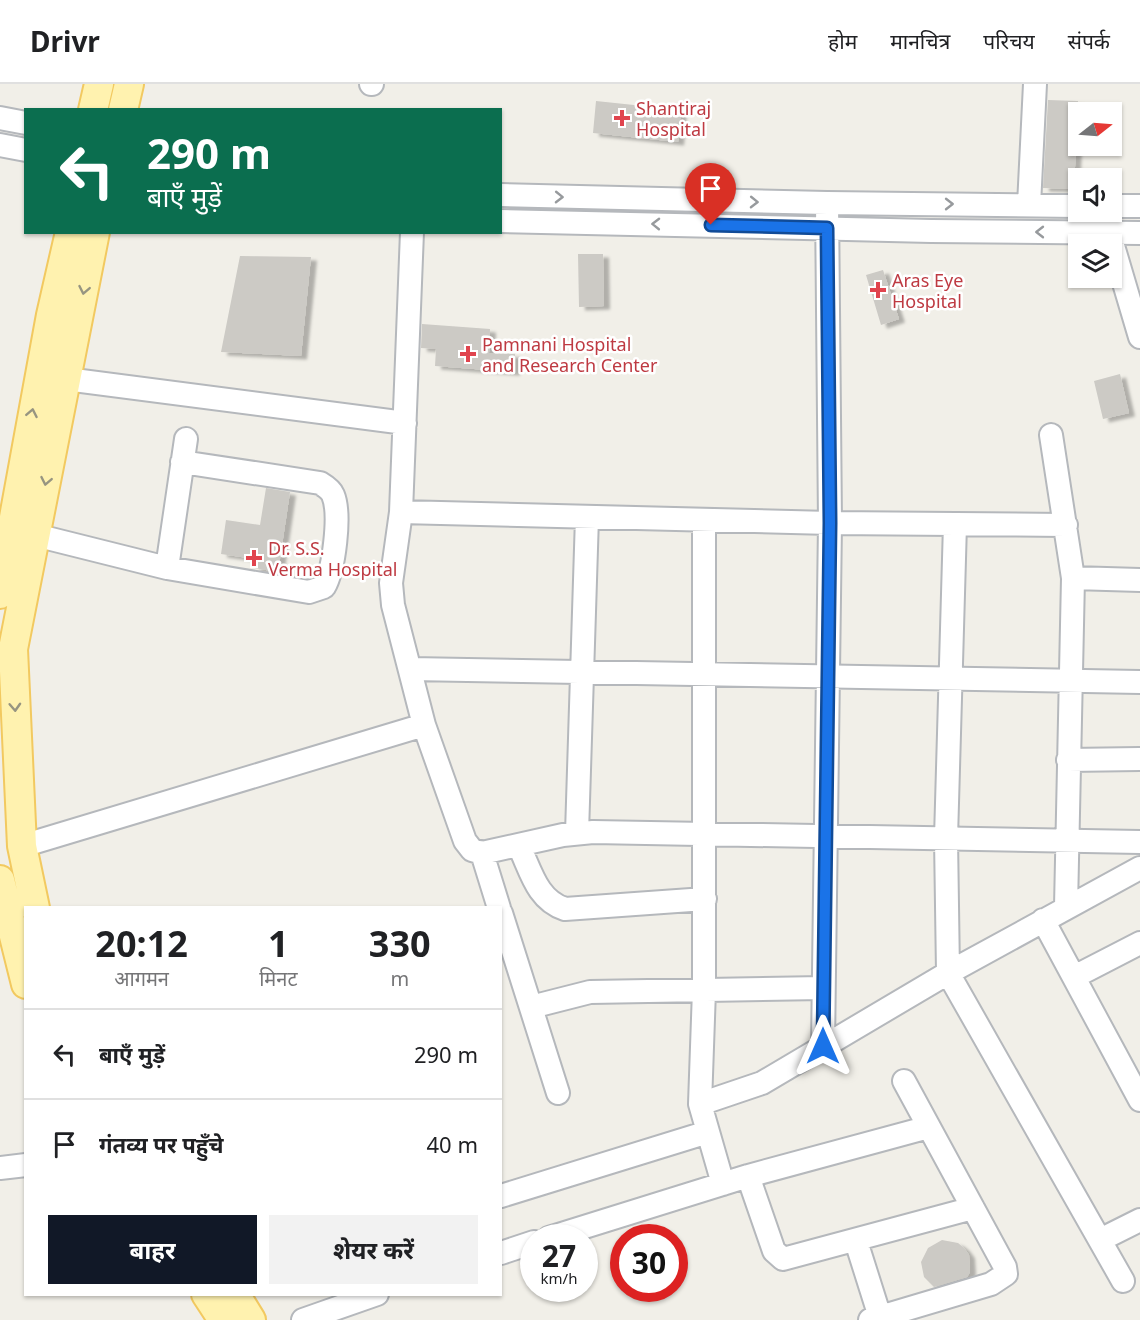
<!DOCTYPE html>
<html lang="hi">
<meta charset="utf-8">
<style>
:root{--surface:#fff;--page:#f2f2f2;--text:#202124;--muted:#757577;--line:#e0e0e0;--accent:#111827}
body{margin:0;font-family:"Noto Sans","Noto Sans Devanagari",sans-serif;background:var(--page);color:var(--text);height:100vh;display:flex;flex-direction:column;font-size:22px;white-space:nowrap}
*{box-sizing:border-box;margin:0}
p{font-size:20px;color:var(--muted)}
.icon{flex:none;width:33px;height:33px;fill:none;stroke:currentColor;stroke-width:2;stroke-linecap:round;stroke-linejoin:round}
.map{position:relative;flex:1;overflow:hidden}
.drawer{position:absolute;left:24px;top:822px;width:478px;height:390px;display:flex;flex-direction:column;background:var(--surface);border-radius:0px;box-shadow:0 2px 4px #0004}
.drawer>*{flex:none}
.banner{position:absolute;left:24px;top:24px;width:478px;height:126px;border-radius:0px;box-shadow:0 2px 4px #0004;background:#0b6e4f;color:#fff;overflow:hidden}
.needle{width:39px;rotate:73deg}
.fabs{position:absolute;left:1068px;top:18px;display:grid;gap:12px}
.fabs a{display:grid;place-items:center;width:54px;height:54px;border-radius:0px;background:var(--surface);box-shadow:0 2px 4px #0004;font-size:30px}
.speed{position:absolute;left:520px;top:1140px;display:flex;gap:12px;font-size:30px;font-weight:700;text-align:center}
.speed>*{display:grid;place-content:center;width:78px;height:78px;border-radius:50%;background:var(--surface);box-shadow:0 2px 4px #0004;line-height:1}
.speed small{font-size:15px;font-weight:400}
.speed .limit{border:9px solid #d22;background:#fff;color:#111}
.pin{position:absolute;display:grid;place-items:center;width:51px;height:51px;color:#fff;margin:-62px -26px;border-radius:50% 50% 50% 0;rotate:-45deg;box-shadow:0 0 6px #0007}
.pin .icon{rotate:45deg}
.me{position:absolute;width:66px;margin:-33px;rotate:0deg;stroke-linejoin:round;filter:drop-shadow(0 0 4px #0008)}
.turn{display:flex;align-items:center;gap:21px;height:126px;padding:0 24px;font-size:27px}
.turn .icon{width:78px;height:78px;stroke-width:2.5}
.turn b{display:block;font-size:42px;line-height:51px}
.eta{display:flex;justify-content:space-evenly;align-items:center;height:102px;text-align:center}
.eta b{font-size:36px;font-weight:700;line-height:42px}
.primary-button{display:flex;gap:12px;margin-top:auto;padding:12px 24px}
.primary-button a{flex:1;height:69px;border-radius:0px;background:var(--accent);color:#fff;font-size:24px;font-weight:700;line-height:69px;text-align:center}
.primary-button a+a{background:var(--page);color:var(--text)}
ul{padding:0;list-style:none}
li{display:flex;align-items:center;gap:18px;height:90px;padding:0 24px;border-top:2px solid var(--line)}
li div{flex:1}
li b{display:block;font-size:22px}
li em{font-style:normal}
header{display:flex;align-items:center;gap:36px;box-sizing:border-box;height:84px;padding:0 30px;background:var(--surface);border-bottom:2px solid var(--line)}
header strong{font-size:28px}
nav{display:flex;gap:33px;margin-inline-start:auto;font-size:21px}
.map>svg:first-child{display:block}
.building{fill:#cccac5;filter:url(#shadow)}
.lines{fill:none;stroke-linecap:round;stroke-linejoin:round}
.minor-casing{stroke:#b5b8bc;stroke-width:26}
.major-casing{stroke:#f2c960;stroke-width:32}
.minor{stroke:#fff;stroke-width:22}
.major{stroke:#fff2af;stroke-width:28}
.oneway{stroke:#979a9d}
.oneway2{stroke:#979581}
.route-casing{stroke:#114b97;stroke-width:15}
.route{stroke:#1a73e8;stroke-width:10}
.health-dot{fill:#e0444e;stroke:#fff;stroke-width:2}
.labels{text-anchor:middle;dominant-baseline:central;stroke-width:5;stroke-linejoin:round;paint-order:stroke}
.health-label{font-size:18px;fill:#be3a42;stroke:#fff;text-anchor:start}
</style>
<header>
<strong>Drivr</strong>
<nav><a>होम</a><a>मानचित्र</a><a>परिचय</a><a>संपर्क</a></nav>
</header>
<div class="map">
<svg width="1140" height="1236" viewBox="0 0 1140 1236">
<defs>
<filter id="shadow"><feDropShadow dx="6" dy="3.5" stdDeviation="1.5" flood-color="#0004"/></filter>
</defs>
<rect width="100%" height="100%" fill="#f1efe8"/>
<path class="building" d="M1048,16l30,1 -4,88 -31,-1z
M596,17l85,9 -3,32 -85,-9z
M578,170h25l1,52 -25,1z
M240,172l71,1 -10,99 -80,-4z
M883,186l16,49 -18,6 -15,-50z
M422,240l68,5 -1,24 26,1 -1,18 -79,-6 1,-17 -15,-1z
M1120,290l9,39 -26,6 -9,-38z
M266,404l24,4 -12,80 -24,-4 1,-9 -34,-5 5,-34 34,5z
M942,1156l16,3 6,5 5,7 1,17 -3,5 -33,10 -10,-10 -3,-15 7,-14z"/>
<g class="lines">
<defs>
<path id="minor" d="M371,0h1
M0,34l26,5
M0,61l26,5
M501,111l326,8 251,3
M1029,121l6,-121
M1112,122h28
M1103,128l37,125
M501,137l430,10 209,2
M412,148l-11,280 -10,71 2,22 31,120 41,116 7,9 10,3 81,-18 30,-3 547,10
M66,295l339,44
M1051,351l22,143 -7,329
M401,428l429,11 236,2
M704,436v470l-4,114 23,80
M955,440l-9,314 2,135 175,308
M35,451l132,33 142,24 15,-5c10,-17 17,-73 9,-92 -2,-5 -8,-9 -13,-12l-138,-21
M167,484l19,-129
M1073,494l67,2
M411,585l729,13
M1068,676l72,-1
M577,749l10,-316
M22,762l402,-121
M519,762c12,25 18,54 46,63l140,-10
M482,769l17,55
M501,829l57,180
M1043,836l97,180
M1074,893l66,-34
M531,923l59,-15 233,-4
M823,962l7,-523 -3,-320
M700,1020l62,-21 186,-110 192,-105
M0,1084l26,-3
M748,1092l26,75 9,8 190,-51
M501,1112l207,-64
M549,1154l199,-62 181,-49
M1100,1156l40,-20
M856,1157l24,76
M501,1169l33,-11
M303,1236l74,-26
M870,1236l121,-36 15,-10 -1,-7 -101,-186"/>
<path id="major" d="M93,26l6,-26
M123,26l6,-26
M0,510l51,-279 19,-83
M0,796l26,104
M35,824l-13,-62 -9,-197 82,-417
M206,1210l17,26
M235,1210l16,26"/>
</defs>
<use href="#minor" class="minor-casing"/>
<use href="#major" class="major-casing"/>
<use href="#minor" class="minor"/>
<use href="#major" class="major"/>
</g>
<defs><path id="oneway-chevron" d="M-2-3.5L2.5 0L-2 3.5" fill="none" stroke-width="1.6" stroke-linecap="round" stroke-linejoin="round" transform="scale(1.5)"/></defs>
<g class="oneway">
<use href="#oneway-chevron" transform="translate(559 113) rotate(1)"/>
<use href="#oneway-chevron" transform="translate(754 118) rotate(1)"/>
<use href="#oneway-chevron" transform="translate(949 120)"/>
<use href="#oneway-chevron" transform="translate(656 140) rotate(-179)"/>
<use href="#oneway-chevron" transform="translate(1040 148) rotate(-180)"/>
</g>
<g class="oneway2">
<use href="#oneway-chevron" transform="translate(84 206) rotate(101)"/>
<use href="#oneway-chevron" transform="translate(32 329) rotate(-79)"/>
<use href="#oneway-chevron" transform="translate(46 397) rotate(101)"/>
<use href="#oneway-chevron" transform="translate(15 623) rotate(87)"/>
</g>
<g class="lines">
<defs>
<path id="route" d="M711,141l116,3 3,295 -7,523"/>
</defs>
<use href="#route" class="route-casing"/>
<use href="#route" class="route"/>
</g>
<g class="health-dot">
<path d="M619 25h6v6h6v6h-6v6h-6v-6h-6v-6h6z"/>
<path d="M875 197h6v6h6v6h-6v6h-6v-6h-6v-6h6z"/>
<path d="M465 261h6v6h6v6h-6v6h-6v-6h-6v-6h6z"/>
<path d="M251 465h6v6h6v6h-6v6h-6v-6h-6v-6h6z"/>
</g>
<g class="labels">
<g class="health-label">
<text x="636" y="24">Shantiraj<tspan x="636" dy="21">Hospital</tspan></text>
<text x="892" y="196">Aras Eye<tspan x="892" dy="21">Hospital</tspan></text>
<text x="482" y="260">Pamnani Hospital<tspan x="482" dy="21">and Research Center</tspan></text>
<text x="268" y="464">Dr. S.S.<tspan x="268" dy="21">Verma Hospital</tspan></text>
</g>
</g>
</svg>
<div class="fabs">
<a><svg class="needle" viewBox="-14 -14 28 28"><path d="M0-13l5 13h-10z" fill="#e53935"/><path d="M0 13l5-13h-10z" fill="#757577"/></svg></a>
<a><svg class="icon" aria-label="sound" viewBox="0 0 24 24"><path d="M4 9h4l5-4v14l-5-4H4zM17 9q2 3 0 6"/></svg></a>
<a><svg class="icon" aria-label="layers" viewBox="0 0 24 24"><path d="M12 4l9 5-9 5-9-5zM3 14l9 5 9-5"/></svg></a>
</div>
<div class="speed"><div>27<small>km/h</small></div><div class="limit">30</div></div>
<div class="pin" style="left:711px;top:141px;background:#d93025"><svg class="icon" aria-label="arrive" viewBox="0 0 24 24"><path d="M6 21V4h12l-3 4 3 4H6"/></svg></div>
<svg class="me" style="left:823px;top:962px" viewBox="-20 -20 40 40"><path d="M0-17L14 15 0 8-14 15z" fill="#1a73e8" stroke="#fff" stroke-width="4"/></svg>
<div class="banner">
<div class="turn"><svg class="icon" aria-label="left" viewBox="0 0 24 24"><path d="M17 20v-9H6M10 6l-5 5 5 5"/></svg><div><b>290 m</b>बाएँ मुड़ें</div></div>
</div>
<section class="drawer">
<div class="eta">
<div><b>20:12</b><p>आगमन</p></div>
<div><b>1</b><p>मिनट</p></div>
<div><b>330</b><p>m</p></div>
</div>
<ul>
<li><svg class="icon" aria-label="left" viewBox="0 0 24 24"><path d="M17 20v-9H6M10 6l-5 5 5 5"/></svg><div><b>बाएँ मुड़ें</b></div><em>290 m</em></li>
<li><svg class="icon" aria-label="arrive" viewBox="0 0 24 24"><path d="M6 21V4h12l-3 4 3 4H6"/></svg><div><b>गंतव्य पर पहुँचे</b></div><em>40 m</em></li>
</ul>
<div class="primary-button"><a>बाहर</a><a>शेयर करें</a></div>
</section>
</div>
